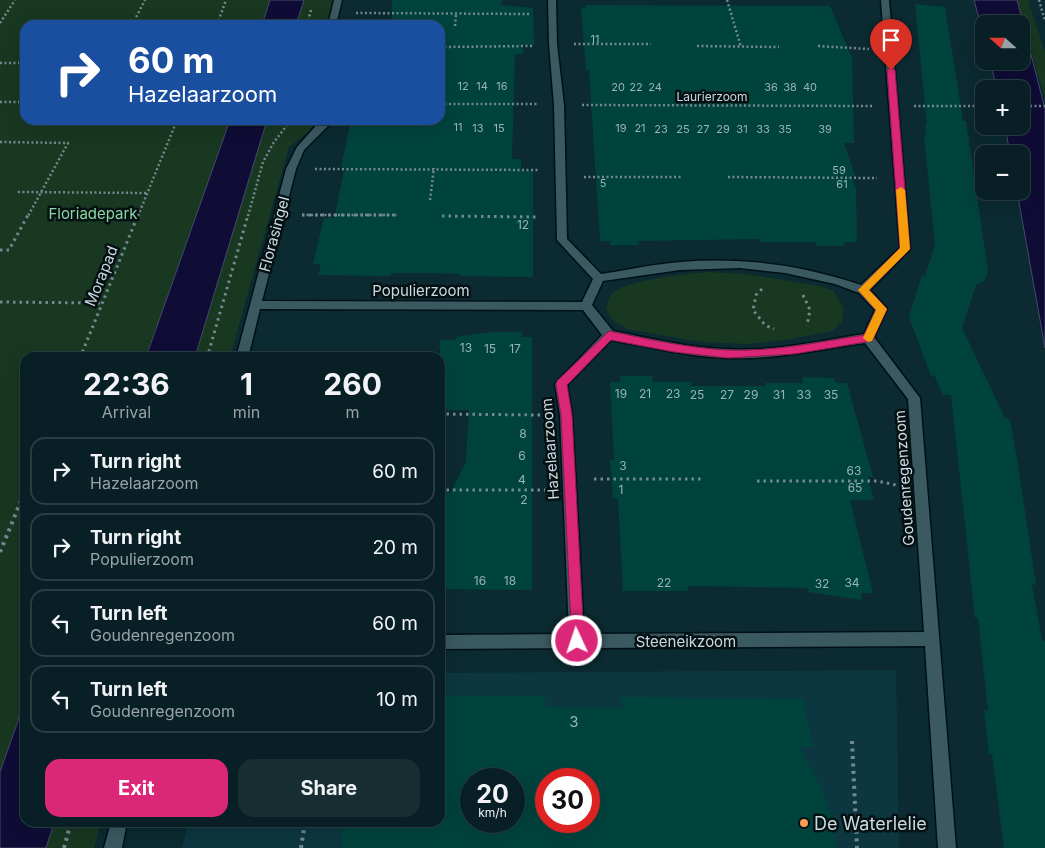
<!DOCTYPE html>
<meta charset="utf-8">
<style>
:root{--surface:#082025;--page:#162d32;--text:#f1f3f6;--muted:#98a3a7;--line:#293e42;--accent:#db2777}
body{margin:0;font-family:Inter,sans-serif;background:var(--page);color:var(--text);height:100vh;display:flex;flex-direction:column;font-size:19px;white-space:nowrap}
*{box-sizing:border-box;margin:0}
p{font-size:16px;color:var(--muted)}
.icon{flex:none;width:28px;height:28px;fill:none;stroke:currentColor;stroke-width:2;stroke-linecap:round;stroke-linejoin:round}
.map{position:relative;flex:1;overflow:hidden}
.details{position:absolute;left:20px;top:352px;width:425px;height:475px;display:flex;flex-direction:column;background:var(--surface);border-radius:15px;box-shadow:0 5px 20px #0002,0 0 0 1px var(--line)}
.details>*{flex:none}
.banner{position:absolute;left:20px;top:20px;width:425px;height:105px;border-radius:15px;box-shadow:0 5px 20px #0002,0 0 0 1px var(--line);background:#1a4fa0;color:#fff;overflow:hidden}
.needle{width:32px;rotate:291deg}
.fabs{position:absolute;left:975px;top:15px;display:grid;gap:10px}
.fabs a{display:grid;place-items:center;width:55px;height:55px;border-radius:10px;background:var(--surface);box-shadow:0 5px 20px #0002,0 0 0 1px var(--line);font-size:25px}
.speed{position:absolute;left:460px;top:768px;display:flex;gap:10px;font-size:25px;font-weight:700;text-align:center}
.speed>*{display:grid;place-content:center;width:65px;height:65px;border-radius:50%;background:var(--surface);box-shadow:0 5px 20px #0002,0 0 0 1px var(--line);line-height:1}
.speed small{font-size:12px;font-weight:400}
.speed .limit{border:8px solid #d22;background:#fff;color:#111}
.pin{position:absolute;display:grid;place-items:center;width:42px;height:42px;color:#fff;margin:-51px -21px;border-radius:50% 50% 50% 0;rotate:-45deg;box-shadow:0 0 5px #0007}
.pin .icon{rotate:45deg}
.me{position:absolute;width:55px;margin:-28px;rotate:357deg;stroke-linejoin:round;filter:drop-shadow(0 0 4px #0008)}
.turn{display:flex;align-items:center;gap:18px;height:105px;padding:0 25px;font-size:22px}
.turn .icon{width:65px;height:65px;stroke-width:2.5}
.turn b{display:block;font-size:35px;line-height:42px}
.eta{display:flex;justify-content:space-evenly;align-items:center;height:85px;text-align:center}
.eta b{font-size:30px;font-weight:700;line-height:35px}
.cta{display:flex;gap:10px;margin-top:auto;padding:10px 25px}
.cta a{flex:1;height:58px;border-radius:15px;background:var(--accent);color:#fff;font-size:20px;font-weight:700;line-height:58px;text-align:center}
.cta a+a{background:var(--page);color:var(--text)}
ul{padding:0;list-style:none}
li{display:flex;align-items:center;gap:15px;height:68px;margin:0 10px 8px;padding:0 15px;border:2px solid var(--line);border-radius:15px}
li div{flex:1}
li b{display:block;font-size:19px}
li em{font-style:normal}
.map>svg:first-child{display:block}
.built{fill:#0c3740;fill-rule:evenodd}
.green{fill:#183822}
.water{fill:#0f0d36;stroke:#474a69}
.building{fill:#00433d;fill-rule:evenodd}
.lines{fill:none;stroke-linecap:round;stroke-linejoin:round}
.minor-casing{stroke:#001116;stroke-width:3}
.path-far2{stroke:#72898f;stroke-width:2.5;stroke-dasharray:2 2.5;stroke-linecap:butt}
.path-far1{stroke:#72898f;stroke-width:3;stroke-dasharray:2.5 4;stroke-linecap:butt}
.path{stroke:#72898f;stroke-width:4;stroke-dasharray:3 4.5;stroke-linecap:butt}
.minor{fill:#3b5961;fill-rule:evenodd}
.route{fill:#db2777;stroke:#8e194d}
.slow{fill:#f59e0b}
.poi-dot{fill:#fc9d52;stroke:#051013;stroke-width:2}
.labels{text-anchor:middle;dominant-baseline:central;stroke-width:5;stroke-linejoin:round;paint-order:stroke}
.far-number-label{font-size:11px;fill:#98b4b6}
.far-street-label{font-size:12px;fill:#cadadf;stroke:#051013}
.number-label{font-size:12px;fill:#98b4b6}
.park-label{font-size:15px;fill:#8cd7a1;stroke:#051013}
.street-label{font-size:15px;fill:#cadadf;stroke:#051013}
.near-number-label{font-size:15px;fill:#98b4b6}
.near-poi-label{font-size:18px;fill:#cadadf;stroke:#051013;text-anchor:start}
</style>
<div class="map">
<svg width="1045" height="848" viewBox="0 0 1045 848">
<rect width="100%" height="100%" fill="#0b2a31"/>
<path class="built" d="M896,670l3,178h-717l6,-25 252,-1v-149zM471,779h43v42h-43zM546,779h43v42h-43z"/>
<path class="green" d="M0,0h270l-8,25h-237v95h205l-84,237 -121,1v343l-25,71z
M304,0h29l-7,25h-30z
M1017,0h11l17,52v47z
M267,120h50l-9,12 -19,15 -59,210 -35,1z
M707,272l39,2 74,12 14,5 10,18 -2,12 -10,10 -46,9 -39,4 -47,-2 -73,-13 -15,-9 -6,-12c2,-5 3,-11 6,-14 15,-15 74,-20 95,-22z
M54,823h47l-7,25h-48z"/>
<path class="water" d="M270,0h34l-8,25h-34z
M974,0h43l28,109v239l-28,-157h4v-37h-11l-5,-28h16v-37h-24l-7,-28h31v-37h-37v13z
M230,120h37l-72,237h-49z
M25,701v121l29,1 -8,25h-46v-76z"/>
<path class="building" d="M392,0h110l-1,5 32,3 1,37h-11v9h-8l-3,105h9v12h12v106l-74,-1v-2l-28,-1h-40v3h-12l-61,-1 3,-11h-8l11,-46h10l11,-51h-4l10,-47h89v-62l5,-24h-5v-9h-48z
M915,4l30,3 18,114h3l22,151 -4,9 -8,4 -14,43 43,90 5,1 8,46 18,120 -4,-1 10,56 3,1v207h-41l-12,-94h-3l-5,-44 4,1 -10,-93h-3l-24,-223h-8l-9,-20 -3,1 -22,-59 13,-42 3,1 10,-31 -11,-109h2l-1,-11h2z
M585,5l245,1 22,52 2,85h-10l11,33h-4l5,13 1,53h-13l1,4h-28l-2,-4h-55l-1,-3 -121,2 1,4h-29v-4h-10l-11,-171h-3l-5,-62h4z
M491,332h31v5h10v253l-92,-1v-96h10l16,-31 3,-52h-29v-70h16v-3z
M620,376h32l1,6h38v4h75l-1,-3h38l-1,-6 32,1 2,5h11l26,94h-5l6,23h-24l23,93h-12l1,7 -54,-8 -1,-4 -119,-2v5h-65l-5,-93h-5l-3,-38h4l-4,-78h10z
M440,696h105l1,11 76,1 -1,-11 182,2 10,48h-13l23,44 7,22 7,35h-495l-1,-26h99zM471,779h43v42h-43zM546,779h43v42h-43z"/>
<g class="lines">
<defs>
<path id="minor" d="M334,0h8l-6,25h-8z
M548,0h8l1,44 7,61 3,134 34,35c27,-4 53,-10 80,-12 62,-5 122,3 180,23l39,-37 -19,-248h8l21,249 -40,41 17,19 -13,28 46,61 36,450h-18l-13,-202 -485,3v-14l129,-1 -9,-219 -5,-31 47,-49 -19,-25 -323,-1 -12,49h-12l50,-189 11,-22 24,-27h10l-4,7 -23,23 -8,19 -34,132 320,1 11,-23 -36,-39 -3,-135 -5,-61zM740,268l45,5 50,11 24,9 16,17 -11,24c-46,7 -91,18 -138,15 -38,-1 -76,-11 -113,-18l-21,-26 11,-24 77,-11zM611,340c39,7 78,17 117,18 47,2 92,-9 137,-15l43,56 16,233 -340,2 -12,-219 -5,-30z
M111,822h16l-5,26h-18z"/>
</defs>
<use href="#minor" class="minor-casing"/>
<path class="path-far2" d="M727,0l14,47
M1039,0l6,21
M356,13l174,1
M0,23l15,-23
M132,25l13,-25
M217,25l9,-25
M307,25l4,-15
M455,26l1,-12
M574,44h77
M697,46l82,1
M818,46l51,3
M440,47l92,-1
M0,63h25
M0,102h25
M440,104h98
M582,105l291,1
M914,106h70
M1021,106h24
M0,142l68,1 -40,73
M315,169l224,1
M584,177h98
M728,177l149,1
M18,192l129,1
M430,200l4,-32
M302,215h95
M138,216l39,-96
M248,216l15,-54 11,-20 17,-22"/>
<path class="path-far1" d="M302,215h95
M442,216l97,1
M0,250h9l19,-35
M762,289l-6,6 -3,15 12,15 9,4
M803,295l7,15 -3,16
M0,302l102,1
M80,358l58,-143
M207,358l41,-143
M440,414l102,1
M594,479h109
M757,481h120l19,4
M440,490h107"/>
<path class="path" d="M0,552l25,-61
M852,741l5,107
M64,848l7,-26
M301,848l4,-26"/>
<use href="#minor" class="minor"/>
</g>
<path class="route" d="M891,67l4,3 15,179 -41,41 18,19 -15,32 -78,13 -66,4 -54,-6 -63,-12 -44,45 5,30 12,226 -2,5 -5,2 -5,-2 -11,-231 -5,-31 1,-3 52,-50c39,8 78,17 118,19 46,2 92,-8 137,-15l12,-25 -18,-20 42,-42 -13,-178z"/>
<path class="slow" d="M901,187l4,3 5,59 -41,41 18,19 -15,32 -4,1 -5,-4 13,-28 -18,-20 42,-42 -4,-58z"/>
<circle class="poi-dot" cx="804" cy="823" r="5"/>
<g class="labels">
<g class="far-number-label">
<text x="595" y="39">11</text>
<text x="463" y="86">12</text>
<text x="482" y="86">14</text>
<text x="502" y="86">16</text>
<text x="618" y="87">20</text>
<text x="636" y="87">22</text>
<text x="655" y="87">24</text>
<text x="771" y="87">36</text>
<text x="790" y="87">38</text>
<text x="810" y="87">40</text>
<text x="458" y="127">11</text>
<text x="478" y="128">13</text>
<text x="499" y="128">15</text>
<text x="621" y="128">19</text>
<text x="640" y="128">21</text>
<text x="661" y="129">23</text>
<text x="683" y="129">25</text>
<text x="703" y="129">27</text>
<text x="723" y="129">29</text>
<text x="742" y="129">31</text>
<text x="763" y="129">33</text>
<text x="785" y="129">35</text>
<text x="825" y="129">39</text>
<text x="839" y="170">59</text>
<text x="603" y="183">5</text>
<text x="842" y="184">61</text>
</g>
<g class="far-street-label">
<text x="712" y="96">Laurierzoom</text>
</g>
<g class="number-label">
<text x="523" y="224">12</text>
<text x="466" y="347">13</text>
<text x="490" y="348">15</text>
<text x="515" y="348">17</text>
<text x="621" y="393">19</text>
<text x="645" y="393">21</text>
<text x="673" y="393">23</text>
<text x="697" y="394">25</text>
<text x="727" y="394">27</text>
<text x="751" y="394">29</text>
<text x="779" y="394">31</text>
<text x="804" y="394">33</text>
<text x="831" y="394">35</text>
<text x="523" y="433">8</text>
<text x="522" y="455">6</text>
<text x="623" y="465">3</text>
<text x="854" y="470">63</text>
<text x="522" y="479">4</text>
<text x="855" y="487">65</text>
<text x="621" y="489">1</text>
<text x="524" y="499">2</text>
<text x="480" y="580">16</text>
<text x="510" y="580">18</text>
<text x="664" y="582">22</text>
<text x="852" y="582">34</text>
<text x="822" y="583">32</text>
</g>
<g class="park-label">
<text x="93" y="213">Floriadepark</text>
</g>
<g class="street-label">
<text transform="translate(274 234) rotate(-75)">Florasingel</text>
<text transform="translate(101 276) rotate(-68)">Morapad</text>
<text x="421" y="290">Populierzoom</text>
<text transform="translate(550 449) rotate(-94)">Hazelaarzoom</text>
<text transform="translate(904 478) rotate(-94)">Goudenregenzoom</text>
<text x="686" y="641">Steeneikzoom</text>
</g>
<g class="near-number-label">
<text x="574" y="721">3</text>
</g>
<g class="near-poi-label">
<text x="814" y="823">De Waterlelie</text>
</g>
</g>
</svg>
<div class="fabs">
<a><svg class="needle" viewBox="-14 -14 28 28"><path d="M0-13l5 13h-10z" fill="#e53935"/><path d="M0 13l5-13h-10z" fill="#98a3a7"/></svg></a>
<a>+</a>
<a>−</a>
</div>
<div class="speed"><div>20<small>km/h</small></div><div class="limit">30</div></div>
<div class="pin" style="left:891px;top:70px;background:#d93025"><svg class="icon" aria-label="arrive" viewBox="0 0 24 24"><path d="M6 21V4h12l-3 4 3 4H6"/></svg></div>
<svg class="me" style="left:577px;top:641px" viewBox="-20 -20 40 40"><circle r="17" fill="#db2777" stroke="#fff" stroke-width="3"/><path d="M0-11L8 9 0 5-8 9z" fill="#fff"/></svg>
<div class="banner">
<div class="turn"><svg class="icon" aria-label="right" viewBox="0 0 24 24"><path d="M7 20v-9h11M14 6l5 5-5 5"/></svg><div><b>60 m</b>Hazelaarzoom</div></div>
</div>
<section class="details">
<div class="eta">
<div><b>22:36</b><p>Arrival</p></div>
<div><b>1</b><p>min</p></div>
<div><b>260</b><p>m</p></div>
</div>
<ul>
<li><svg class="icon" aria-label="right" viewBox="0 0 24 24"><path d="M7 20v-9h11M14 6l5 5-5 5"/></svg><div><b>Turn right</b><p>Hazelaarzoom</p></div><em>60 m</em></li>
<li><svg class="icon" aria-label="right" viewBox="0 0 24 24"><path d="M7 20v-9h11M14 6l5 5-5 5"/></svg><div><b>Turn right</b><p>Populierzoom</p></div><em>20 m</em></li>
<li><svg class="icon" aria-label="left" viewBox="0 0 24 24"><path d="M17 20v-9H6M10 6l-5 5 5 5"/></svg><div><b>Turn left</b><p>Goudenregenzoom</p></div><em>60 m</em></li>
<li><svg class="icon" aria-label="left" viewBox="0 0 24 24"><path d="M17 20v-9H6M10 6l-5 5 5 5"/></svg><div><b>Turn left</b><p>Goudenregenzoom</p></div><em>10 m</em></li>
</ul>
<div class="cta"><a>Exit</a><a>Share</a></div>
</section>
</div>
